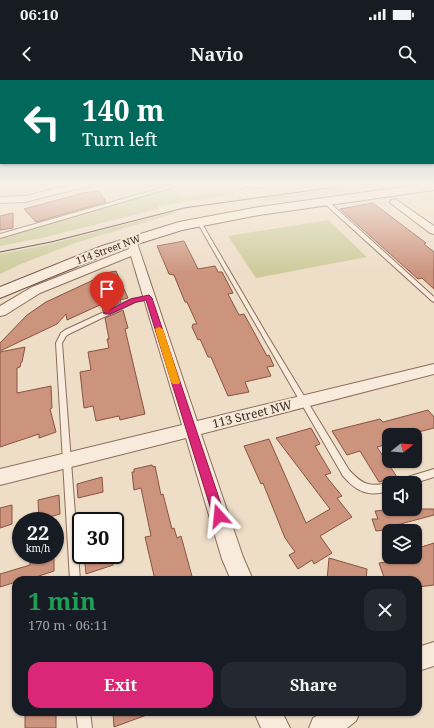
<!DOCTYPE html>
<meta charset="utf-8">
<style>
:root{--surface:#171b24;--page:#242831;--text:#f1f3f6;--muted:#9ea1a6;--accent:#db2777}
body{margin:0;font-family:"Noto Serif",serif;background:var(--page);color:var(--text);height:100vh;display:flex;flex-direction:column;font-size:15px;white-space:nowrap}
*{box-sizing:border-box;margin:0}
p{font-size:13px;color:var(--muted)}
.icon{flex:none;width:22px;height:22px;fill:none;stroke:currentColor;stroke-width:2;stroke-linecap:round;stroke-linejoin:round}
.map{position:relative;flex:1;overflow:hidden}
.panel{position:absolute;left:12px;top:496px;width:410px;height:140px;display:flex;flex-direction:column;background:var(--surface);border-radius:12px;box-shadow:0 1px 3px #0004}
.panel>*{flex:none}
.guide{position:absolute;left:0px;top:0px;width:434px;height:84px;box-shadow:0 1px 3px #0004;background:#00695c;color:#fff;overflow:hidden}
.needle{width:26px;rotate:73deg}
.controls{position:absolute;left:382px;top:348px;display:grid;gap:8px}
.controls a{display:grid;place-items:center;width:40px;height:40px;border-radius:8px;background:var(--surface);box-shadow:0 1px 3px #0004;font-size:20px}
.speed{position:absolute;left:12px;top:432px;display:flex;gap:8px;font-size:20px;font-weight:700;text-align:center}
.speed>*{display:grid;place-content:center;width:52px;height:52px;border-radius:50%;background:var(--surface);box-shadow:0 1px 3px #0004;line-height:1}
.speed small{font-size:10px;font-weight:400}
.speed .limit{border:2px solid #111;border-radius:6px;background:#fff;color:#111}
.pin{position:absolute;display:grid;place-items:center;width:34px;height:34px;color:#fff;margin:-41px -17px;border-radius:50% 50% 50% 0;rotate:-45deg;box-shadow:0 0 4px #0007}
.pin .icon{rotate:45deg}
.me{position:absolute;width:44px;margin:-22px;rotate:342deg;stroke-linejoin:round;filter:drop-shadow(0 0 3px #0008)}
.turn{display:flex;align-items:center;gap:14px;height:84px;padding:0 16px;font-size:18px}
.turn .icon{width:52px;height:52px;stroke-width:2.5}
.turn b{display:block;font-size:28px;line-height:34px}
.round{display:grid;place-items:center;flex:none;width:42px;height:42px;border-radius:12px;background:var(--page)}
.headline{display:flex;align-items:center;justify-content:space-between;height:68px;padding:0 16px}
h1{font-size:24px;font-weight:700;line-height:30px;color:#1e9e55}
.button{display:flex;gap:8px;margin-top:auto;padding:8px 16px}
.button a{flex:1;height:46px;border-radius:12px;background:var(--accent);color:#fff;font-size:16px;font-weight:700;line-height:46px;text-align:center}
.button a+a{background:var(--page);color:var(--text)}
.status{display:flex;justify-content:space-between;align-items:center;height:28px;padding:0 20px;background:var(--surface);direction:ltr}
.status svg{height:11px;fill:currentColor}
header{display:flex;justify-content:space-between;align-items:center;height:52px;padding:0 16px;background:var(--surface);font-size:18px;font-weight:700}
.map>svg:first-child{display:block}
.green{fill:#cdcb9b}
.building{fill:#cc937d;stroke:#895442}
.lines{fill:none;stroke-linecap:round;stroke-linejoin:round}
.lane-casing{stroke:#8a6e5c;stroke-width:2}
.street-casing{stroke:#8a6e5c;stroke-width:2}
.secondary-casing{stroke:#6c4f3f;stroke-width:2}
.lane{fill:#f9ebdb;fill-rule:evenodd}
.street{fill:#f9ebdb;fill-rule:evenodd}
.secondary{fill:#f9ebdb;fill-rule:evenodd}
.tram{stroke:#3b2920;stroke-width:1}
.route{fill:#db2777;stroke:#8e194d}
.slow{fill:#f59e0b}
.labels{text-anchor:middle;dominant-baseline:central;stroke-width:4;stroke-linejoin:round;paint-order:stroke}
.far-street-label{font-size:10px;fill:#3b2920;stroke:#f6e8d7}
.street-label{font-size:12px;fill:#3b2920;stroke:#f6e8d7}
</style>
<div class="status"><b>06:10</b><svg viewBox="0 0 49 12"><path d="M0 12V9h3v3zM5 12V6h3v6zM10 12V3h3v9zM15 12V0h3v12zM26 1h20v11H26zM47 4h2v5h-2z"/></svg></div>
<header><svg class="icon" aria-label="back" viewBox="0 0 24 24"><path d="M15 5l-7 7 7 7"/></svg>Navio<svg class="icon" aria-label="search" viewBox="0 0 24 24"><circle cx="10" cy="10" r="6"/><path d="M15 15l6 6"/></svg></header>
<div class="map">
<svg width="434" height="648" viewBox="0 0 434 648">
<rect width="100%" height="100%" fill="#eeddc7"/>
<path class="green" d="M366,104h23l-124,17 -3,-3z
M169,108l14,9 49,-7 3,4 -77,12v3l-112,28 -46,9v-10h7z
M175,131l1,2 -10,3 -91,27 -54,21 -21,10v-20l51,-10z
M328,140l39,37 -111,21 -28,-42z"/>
<path class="building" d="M99,111l7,11 -70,20 -12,-13 59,-16z
M373,123l53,40 -2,1 10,8v37l-12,-11 -4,1 -78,-70z
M13,133v15l-13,2v-14z
M184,161l14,28 17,-3 3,6h4l11,21 -5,1 11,21 5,-1 23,42 2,-1 5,11 -7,1 4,9 -26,6 4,10 -21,4 -17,-39h-3l-8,-18 -2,1 -6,-13 1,-3h4l-10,-22h-2l-11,-27 -5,-1 -12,-28z
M116,191l12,27 -8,2 1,2 -18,9 -1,-7 -35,16 -1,-6 -9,10 -57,27v-8l27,-28 19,-13 56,-26 -1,-2z
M123,230l5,18 -3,1 20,85 -25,6 -1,-4 -23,5 -3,-15 -9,2 -4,-36 11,-2 -3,-18 21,-4 -2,-9h2l-4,-21z
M25,267l-3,15h-1l-1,5 -3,1v25l34,-7 1,22 -2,1 6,23 -17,6v-4l-39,13v-95z
M428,330l6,7v11l-27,7h-18v9l-12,3 20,30 -18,5 -19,-31 -13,4 -15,-24 48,-12 3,3z
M311,348l9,16 -5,2 16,27 -6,2 17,21 -5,2 15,19 -32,19 12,17 -18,11 -2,-4 -14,9 -9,-14 6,-3 -10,-14 -22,-55 -2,1 -17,-38 25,-7 37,84 24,-14 -54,-71z
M152,385l1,2 2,-1 6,29 2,-1 9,35 2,-1 3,10 4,-2 12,44h-38l-10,-43 6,-1 -10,-48 -7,2 -2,-18h2v-3z
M102,397l1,15 -25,6 -1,-14z
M59,415l1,19 -21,6 -1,-20z
M12,425v19l-12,4v-20z
M395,429h39v6l-41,11 1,3 -18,2 -4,-12h6l-3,-8z
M434,463v42l-16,2v-7h-33l-6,-17 36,-5v-9z
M45,475h9v16l-24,8v-2l-14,3v2l-16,5v-13l30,-9v-6z
M84,475h28l1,10 -27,9z
M329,478l38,11 -1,11h-39z
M25,632h31v16h-31z
M113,632h39v1l-38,14z"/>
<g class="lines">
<defs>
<path id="lane" d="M51,104h4l2,8h-4z
M175,104h4l1,1 -180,53v-4z
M276,104h12l-2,1 -32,3 -14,-2 2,-1 12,1z
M324,121h4l106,96v5l-2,-1 -108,-98z
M197,141l4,1 66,113 82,135c14,15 20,17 40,13h1l-1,8c-21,6 -32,1 -46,-15l-146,-254z
M149,216l3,2 -1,1 -16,3 -66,32 -3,2 -4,7 18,237h-10l-14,-237 5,-10 4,-3 67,-31z
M434,389v8l-19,6h-19l2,-3 3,-1z
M76,632h14l2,16h-14z"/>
<path id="street" d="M76,104h13l-1,2 -63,16 -25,1v-6l25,-1z
M236,104h9l1,2 -4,3z
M395,119l39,27v8l-4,-1 -38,-29 -2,-2 2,-2z
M131,157l5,3 61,181 237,-57v10l-233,60 42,123 10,23h-22l-9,-21 -36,-121 -186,47v-16l182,-44 -51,-169 -91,37 -35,22 -5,1v-10l32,-19 97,-38 -3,-9z
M434,562v24l-16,5v-24z
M254,632h28l8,16h-29z
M323,632h37l-4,9 -9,7h-38l4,-10z"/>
<path id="secondary" d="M425,104h9v6l-175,25 -77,15 -70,22 -112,46v-11l102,-41 77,-24 80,-15z"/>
</defs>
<use href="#lane" class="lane-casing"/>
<use href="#street" class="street-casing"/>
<use href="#secondary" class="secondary-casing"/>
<use href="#lane" class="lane"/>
<use href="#street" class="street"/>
<use href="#secondary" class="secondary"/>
<path class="tram" d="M0,172l51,-10 133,-34 173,-24"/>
</g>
<linearGradient id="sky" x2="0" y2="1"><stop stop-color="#8ebad4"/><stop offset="0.54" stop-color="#f7f0e6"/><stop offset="1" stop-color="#f7f0e6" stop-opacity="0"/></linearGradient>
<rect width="434" height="194" fill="url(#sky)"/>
<path class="route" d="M149,215l3,3 73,218 -2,4 -4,2 -4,-2 -2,-4 -67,-216 -10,2 -26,12h-5l-2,-1 28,-14z"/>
<path class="slow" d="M159,247l4,2 17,53 -1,2h-6l-2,-2 -16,-53z"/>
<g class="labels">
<g class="far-street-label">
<text transform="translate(108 169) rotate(-20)">114 Street NW</text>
</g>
<g class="street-label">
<text transform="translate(252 334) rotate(-14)">113 Street NW</text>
</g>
</g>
</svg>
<div class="controls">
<a><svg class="needle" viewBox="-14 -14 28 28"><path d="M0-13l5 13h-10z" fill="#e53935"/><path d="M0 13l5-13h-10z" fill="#9ea1a6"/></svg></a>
<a><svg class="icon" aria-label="sound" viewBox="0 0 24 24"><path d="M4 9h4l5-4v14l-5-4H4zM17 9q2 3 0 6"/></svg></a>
<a><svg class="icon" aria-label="layers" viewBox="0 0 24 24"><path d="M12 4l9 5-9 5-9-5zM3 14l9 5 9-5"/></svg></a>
</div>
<div class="speed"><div>22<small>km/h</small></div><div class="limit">30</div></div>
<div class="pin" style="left:107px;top:233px;background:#d93025"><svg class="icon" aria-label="arrive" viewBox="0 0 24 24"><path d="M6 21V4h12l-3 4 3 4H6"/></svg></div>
<svg class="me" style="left:219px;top:436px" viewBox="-20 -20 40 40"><path d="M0-17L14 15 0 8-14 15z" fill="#db2777" stroke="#fff" stroke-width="4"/></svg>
<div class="guide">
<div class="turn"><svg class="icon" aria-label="left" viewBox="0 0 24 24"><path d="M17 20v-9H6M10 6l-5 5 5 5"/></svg><div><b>140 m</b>Turn left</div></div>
</div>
<section class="panel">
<div class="headline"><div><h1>1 min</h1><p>170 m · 06:11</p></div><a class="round"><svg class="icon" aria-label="close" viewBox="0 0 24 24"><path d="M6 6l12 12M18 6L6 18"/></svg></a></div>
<div class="button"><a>Exit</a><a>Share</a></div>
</section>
</div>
